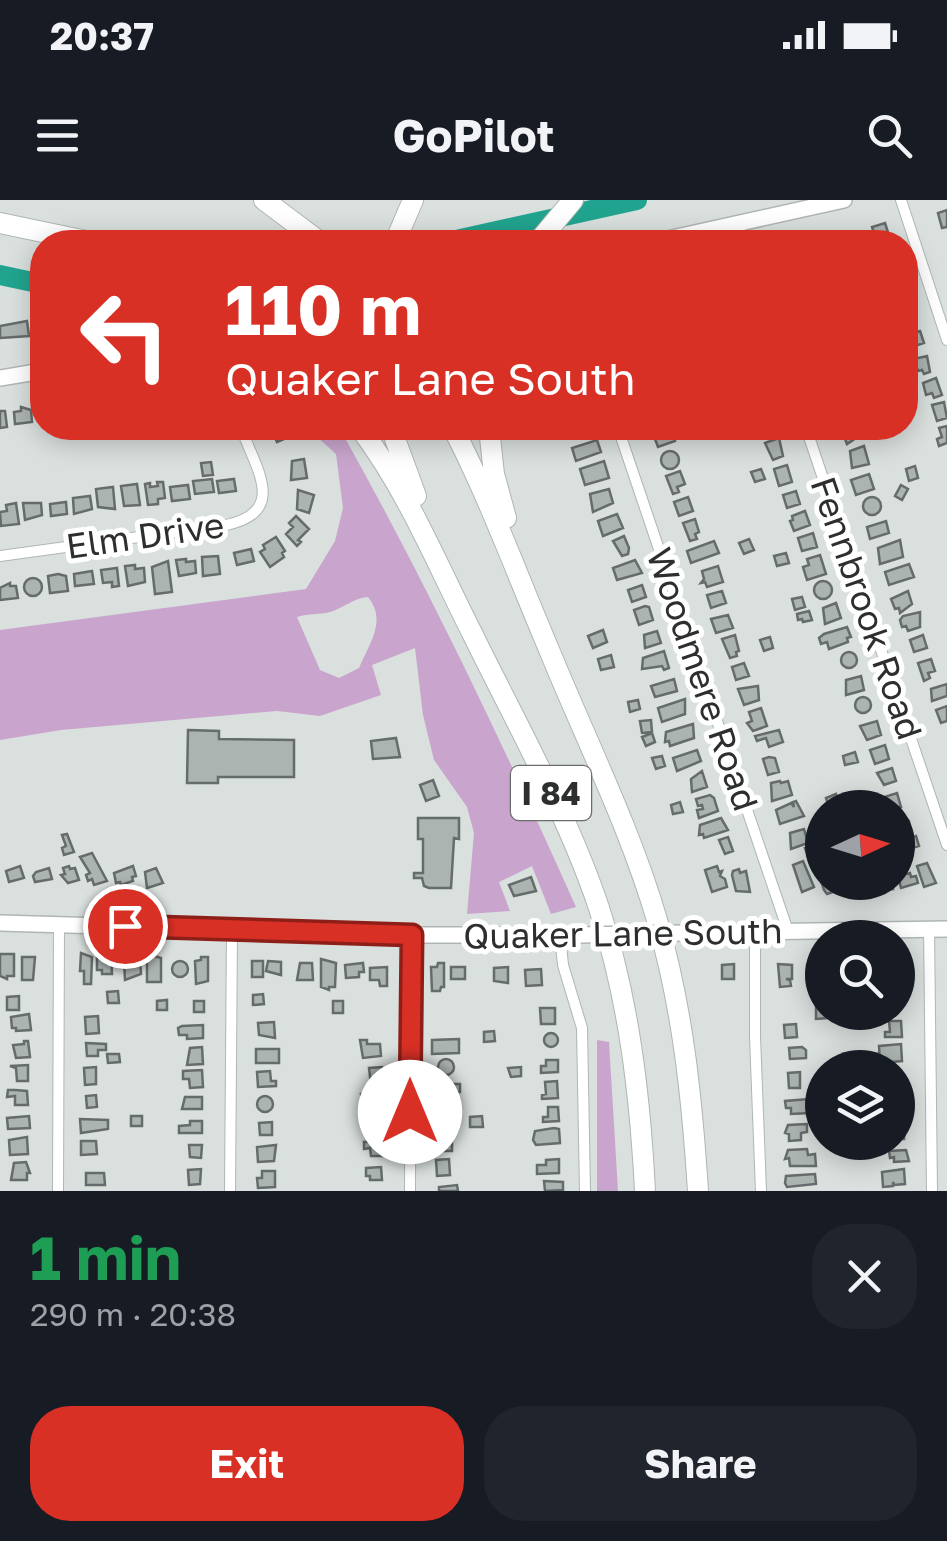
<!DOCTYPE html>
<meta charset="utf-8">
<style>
:root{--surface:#171b24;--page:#20242c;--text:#f1f3f6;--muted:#9ea1a6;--accent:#d93025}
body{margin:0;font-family:"Golos Text",sans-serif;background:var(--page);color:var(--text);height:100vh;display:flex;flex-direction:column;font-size:38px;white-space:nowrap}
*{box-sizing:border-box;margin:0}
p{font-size:32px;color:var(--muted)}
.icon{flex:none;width:55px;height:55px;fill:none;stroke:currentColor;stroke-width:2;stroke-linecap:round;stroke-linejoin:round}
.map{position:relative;height:991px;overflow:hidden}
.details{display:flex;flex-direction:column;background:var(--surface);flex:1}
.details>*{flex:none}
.banner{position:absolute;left:30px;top:30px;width:888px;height:210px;border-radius:40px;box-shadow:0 5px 25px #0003;background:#d93025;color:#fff;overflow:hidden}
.needle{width:65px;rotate:86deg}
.fabs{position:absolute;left:805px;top:590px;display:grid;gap:20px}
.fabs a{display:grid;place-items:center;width:110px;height:110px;border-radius:50%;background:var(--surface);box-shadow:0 5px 25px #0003;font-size:50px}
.pin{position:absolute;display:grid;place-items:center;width:85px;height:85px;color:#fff;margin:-42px;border:5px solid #fff;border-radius:50%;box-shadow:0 2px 10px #0007}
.me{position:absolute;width:110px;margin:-55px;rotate:0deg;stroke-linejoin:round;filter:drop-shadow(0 0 8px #0008)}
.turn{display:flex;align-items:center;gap:35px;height:210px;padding:0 30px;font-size:45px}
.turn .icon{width:130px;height:130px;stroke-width:2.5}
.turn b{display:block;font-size:70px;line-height:85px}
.round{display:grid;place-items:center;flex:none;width:105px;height:105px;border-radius:40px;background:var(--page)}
.head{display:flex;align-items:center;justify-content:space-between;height:170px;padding:0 30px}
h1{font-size:60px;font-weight:700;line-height:75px;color:#1e9e55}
.action{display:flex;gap:20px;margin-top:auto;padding:20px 30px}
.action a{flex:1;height:115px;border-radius:40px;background:var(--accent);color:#fff;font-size:40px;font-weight:700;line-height:115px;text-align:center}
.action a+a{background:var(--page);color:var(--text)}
.status{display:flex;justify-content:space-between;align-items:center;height:70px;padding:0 50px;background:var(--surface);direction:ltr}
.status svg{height:28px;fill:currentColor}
header{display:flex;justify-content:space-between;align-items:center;height:130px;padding:0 30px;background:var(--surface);font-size:45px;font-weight:700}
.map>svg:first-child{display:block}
.green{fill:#c9a5cd;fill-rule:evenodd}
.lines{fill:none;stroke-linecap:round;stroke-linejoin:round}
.river{stroke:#21a48f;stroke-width:20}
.building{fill:#acb4b2;stroke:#666c6b;stroke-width:2.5}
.street-casing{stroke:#afb6b4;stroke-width:12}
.secondary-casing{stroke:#afb6b4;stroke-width:18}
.highway-casing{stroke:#afb6b4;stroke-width:22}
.street{stroke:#fff;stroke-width:10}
.secondary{stroke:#fff;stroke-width:15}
.highway{stroke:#fff;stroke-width:20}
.secondary-bridge-casing{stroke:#afb6b4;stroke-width:18;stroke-linecap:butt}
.secondary-bridge{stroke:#fff;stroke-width:15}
.route-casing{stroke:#8d1f18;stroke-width:25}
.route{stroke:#d93025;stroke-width:18}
.labels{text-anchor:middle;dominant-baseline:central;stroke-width:10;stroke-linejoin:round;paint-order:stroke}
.shield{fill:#fff;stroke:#6b6d6d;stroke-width:2.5}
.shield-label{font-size:32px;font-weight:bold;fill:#2c2f2e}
.street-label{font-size:35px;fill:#2c2f2e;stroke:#fff}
</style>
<div class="status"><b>20:37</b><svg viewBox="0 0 49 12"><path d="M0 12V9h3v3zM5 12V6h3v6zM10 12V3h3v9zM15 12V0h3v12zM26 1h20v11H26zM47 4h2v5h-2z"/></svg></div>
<header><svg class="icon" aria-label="menu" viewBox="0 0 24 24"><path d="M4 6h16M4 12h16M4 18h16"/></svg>GoPilot<svg class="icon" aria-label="search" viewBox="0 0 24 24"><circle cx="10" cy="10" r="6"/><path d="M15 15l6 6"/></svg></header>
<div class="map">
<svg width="947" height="991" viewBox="0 0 947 991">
<rect width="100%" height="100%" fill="#d9e0de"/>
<path class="green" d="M307,228l33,1c87,155 163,315 236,478l-25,7 -19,-48 -33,16 11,29 -43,3 7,-81 -7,-26 -33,-47 -11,-45 -8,-67 -43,17 9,30 -61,21 -43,-5 -216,19 -61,10v-110l306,-41 29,-48 8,-33 -7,-54zM368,397c19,24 2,45 -9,71l-20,10 -19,-8 -23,-53c12,-4 22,-2 33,-5 14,-4 23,-14 38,-15z
M597,840l12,2 9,149h-21z"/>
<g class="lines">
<path class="river" d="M447,42l190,-42
M0,75l42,9"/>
</g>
<path class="building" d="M947,10v17l-5,1 -4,-15z
M885,23l6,19h-14l-5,-15z
M912,107l4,13v4l-5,2 -1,-4 -5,1v-13z
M27,121l2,15 -29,2v-12z
M920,131l4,12 -12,4 -4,-13z
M927,156l3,16 -6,2 -2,-4 -4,1 -4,-12z
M936,178l6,17 -8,3 -2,-5 -6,2 -3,-12z
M944,202l3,16 -10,3 -5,-16z
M21,207l10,3 1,12 -17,2 -1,-12 7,-1z
M0,211h5l2,16 -7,1z
M947,226v17l-8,3 -2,-7 5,-2 -3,-9z
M199,228h16v3l-6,1 1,4 -10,1z
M271,228h20l2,7 -16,7z
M573,228h12l2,5 -14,5 -3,-8z
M664,228l3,7 5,-2 3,8 -17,6 -6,-16z
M756,228h20l2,6 -8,2 -7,-6 -6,2z
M851,228h9l2,6 -15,10 -5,-13z
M779,238l4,18 -10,4 -8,-17z
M597,240l4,12 -25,9 -4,-13z
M864,246l5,18 -17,4 -2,-17z
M661 260a9 9 0 1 1 18 0a9 9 0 1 1-18 0Z
M304,259l3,19 -16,2 1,-19z
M604,261l5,17 -24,7 -5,-16z
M211,262l2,13 -10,1 -2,-13z
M787,265l5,17 -13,4 -5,-17z
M915,266l3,12 -9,3 -3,-12z
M761,269l4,10 -10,3 -4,-10z
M680,271l5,13 -8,3 2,5 -6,2 -7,-18z
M869,274l5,15 -18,6 -5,-15z
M212,279l2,13 -19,2 -2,-13z
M234,279l2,12 -17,2 -2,-12z
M157,282h6l2,16 -7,1v5l-10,1 -3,-21 5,-1v4l8,-1z
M137,284l3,21 -16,1 -3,-20z
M188,285l2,14 -18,2 -2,-14z
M901,285l7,4 -6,11 -7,-4z
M113,287l2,22 -17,-2 -2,-18z
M609,289l4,14 -20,9 -3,-18z
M298,290l16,5 -5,18 -12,-4z
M796,291l4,13 -13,4 -4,-13z
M90,296l2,13 -18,5 -1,-16z
M688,297l5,14 -14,5 -5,-14z
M863 306a9 9 0 1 1 18 0a9 9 0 1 1-18 0Z
M66,302l1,12 -16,2 -1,-12z
M16,303l3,21 -18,2 -1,-14 7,-1 -1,-6z
M23,303h18l1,12 -17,5z
M805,311l5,14 -16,6 -4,-10 3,-1 -1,-4z
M617,314l6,14 -20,8 -5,-15z
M296,316l13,13 -11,11 3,2 -4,4 -11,-12 7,-7 -4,-4z
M695,319l4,13 -4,2 2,5 -7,2 -7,-18z
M886,321l3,12 -19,6 -3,-12z
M813,333l4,14 -15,4 -4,-13z
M624,336l5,12 -1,6 -6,2 -9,-15z
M276,337l9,14 -3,2 2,4 -14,10 -10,-15 5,-3 -2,-4z
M749,339l5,11 -10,4 -5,-11z
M900,340l3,17 -23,7 -2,-16z
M714,341l5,12 -28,10 -4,-12z
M251,349l3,12 -17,4 -3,-12z
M786,353l3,10 -12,3 -3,-10z
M820,355l6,19 -19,6 -4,-13 6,-2 -2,-6z
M218,356l2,18 -17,2 -1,-19z
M186,359v3l9,-1 1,12 -17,3 -3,-16z
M635,360l7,13 -25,7 -4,-12z
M168,361l4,31 -17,2 -3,-27z
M909,364l5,13 -25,8 -4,-13z
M135,365v4l9,-1 1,14 -17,4 -3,-20z
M718,366l5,16 -16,5 -2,-5 -4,1 3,-4 -2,-8z
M117,368l2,18 -7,1v-5l-9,1 -2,-13z
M92,371l2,13 -19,2 -1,-12z
M58,374l8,2 2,15 -18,2 -2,-17z
M24 387a9 9 0 1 1 18 0a9 9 0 1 1-18 0Z
M814 390a9 9 0 1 1 18 0a9 9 0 1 1-18 0Z
M10,383v3h6l2,12 -18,2v-12z
M642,385l4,12 -14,5 -4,-12z
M722,391l4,12 -15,5 -4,-13z
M908,391l4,13 -12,9 -1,-5 -4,1 -4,-10z
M802,397l3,10 -10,3 -3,-11z
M836,403l5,15 -16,6 -2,-16z
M645,406l4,1 4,13 -14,5 -5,-15z
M809,411l3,9 -9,2 -1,-3 -4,1 -1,-6z
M920,412v15l-12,4 -2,-5 -4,1 -2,-7 3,-4z
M728,415l5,13 -17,5 -5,-14z
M847,427l4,10 -4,1 1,4 -19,7 -2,-7 -6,2 -2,-6 5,-4z
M603,430l4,12 -14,6 -5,-12z
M657,431l4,12 -16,5 -1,-13z
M735,435l4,16 -3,1 1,4 -7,2 -8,-19z
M923,435l4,13 -13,4 -4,-12z
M770,437l3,11 -9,3 -4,-11z
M664,451l5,17 -5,2 -2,-4 -20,3 1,-11z
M841 460a8 8 0 1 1 16 0a8 8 0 1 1-16 0Z
M611,455l3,12 -13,3 -3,-11z
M931,459l4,12 -7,2 2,5 -6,3 -6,-18z
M744,463l5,13 -13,4 -4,-13z
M861,476l3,14 -18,5v-15z
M674,479l3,12 -22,6 -4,-11z
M947,484v12l-15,5 -1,-12z
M758,486l1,14 -15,5 -6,-16z
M855 505a8 8 0 1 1 16 0a8 8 0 1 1-16 0Z
M685,499v15l-23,8 -4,-14z
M638,500l2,9 -10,3 -2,-10z
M947,506v15l-6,2 -5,-13z
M761,508l6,18 -14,5 -6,-8 5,-2 -3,-9z
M651,520l1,12 -10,1 -2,-12z
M877,521l4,14 -14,5 -7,-14z
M693,524l1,14 -24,8 -1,-5 -4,1 1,-10z
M188,530l31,1v8l75,1v37h-76v6h-31z
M779,530l4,12 -14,5 -3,-9 -9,3 -2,-5z
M652,533l3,9 -9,4 -4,-9z
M396,538l4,19 -27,2 -2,-18z
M885,545l4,14 -14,5 -5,-14z
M697,550l4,11 -24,10 -4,-13z
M855,552l3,10 -13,3 -2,-9z
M662,556l3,10 -9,3 -4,-11z
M769,557l6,1 4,14 -11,3 -5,-16z
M892,568l4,13 -12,4 -7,-12z
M702,571l5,16 -15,5 -1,-13z
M433,580l6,16 -13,5 -6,-16z
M780,581l1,2 7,-2 4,14 -20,6 -1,-18z
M897,593l4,14 -20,1 -3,-9z
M836,594l4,13 -11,1 -3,-10z
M710,595l4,3 4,13 -19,7 -2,-8 6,-1 -1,-4 -4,1 -2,-7z
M796,601l8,15 -24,8 -4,-14 15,-7 3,4 -1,-5z
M680,602l3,10 -10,2 -2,-9z
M905,617l4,4 1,9 -12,4v-15z
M418,618h41v21l-5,-1 -3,50h-22l-5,-2 -2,-8h-8v-5h9v-34h-5z
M721,618l7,12 -24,8 -1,-4 -4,1 1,-10z
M822,628v12l-8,3 -4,-11z
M804,629l4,14 -17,6 -1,-16z
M67,634l7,18 -10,3 -2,-7 4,-2 -4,-11z
M916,636l3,10 -10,3 -3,-10z
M728,637l5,14 -8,3 -6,-14z
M822,642v12l-12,9 -5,-15z
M92,653l15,28 -13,4 -2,-6 -4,2 -2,-6 4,-2 -10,-16z
M803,661l11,26 -12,5 -9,-27z
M822,663v19h14l3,8 -12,4 -3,-4 -7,-21z
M927,663l9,20 -12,4 -7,-21z
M20,666l4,12 -15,4 -3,-11z
M69,666l1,3 5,-1 4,12 -11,3 -7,-8 4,-1 -2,-6z
M133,666l3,10 -4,1 1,4 -12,4 -1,-3 -4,1 -2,-10z
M717,666l2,6 3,-1 -2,5 5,3 2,8 -15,5 -7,-22z
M49,668l3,11 -17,3 -2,-6 3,-4z
M156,668l7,15 -16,5 -2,-16z
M739,669l1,4 6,-2 4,21 -14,-1 -4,-16 1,-4z
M910,673l1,4 5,-1 2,7 -17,5 -3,-12z
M531,677l5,14 -22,5 -5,-11z
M848,682h14l3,7 -18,3 -3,-6z
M877,682h14l2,7 -14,1z
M81,753l11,4 -1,27h-7v-13h-4z
M111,753l1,21h-10v-4h-5v-14z
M0,754h14v22h-7v3l-7,-3z
M147,754l14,4v24h-14z
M22,757h13l-2,23h-11z
M201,757h7v24l-12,3 -1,-23 6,-1z
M898,757l10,3v25l-10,-2z
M321,759l15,4 -1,24h-6v3l-8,-3z
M140,760l1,14 -16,6 -1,-19z
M172 769a8 8 0 1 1 16 0a8 8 0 1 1-16 0Z
M252,761h11v16h-11z
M268,761l13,1v13l-15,-4z
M300,763h12l1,17h-16z
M363,763l1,9h-5v5l-13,1 -1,-13z
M438,763h6v24h-3l-1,4h-8l-1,-24h6z
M734,764v15h-12v-14z
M778,764l14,1v14h-6l4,1 1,6 -11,1z
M807,765h15v13h-8l1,5h-8z
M387,767v19h-7l-1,-6h-9v-12z
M451,767h14v12h-14z
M508,767v16l-14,-2v-13z
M541,769l1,16 -16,1 -1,-16z
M118,791l1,12h-11l-1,-11z
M263,794l1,10 -11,1v-10z
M19,796v14h-12v-13z
M167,800v10h-10v-9z
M194,801h10v11h-10z
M333,801h10v12h-10z
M816,806h6v6h6v6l-12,1z
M540,808h15v16h-14z
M29,814l2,16 -15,1v-3h-4l-1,-11z
M98,816l1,17 -13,1 -1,-17z
M889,821h12l1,16h-17v-5h5z
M274,822l1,16 -16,-3 -1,-12z
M796,824l1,13 -12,1 -1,-13z
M203,825v13l-16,1v-4h-8l-1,-7 4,-2z
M494,831l1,10 -11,1v-10z
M544 840a7 7 0 1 1 14 0a7 7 0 1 1-14 0Z
M459,839v14l-27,1v-14z
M360,840h7v4h13l1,12 -18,2z
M24,841h4l2,16 -14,1 -3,-13 11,-1z
M86,843l20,1v6h-8v6h-11z
M901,844l1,17 -22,2 -1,-17z
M202,847l1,17 -16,1 3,-17z
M802,847l4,3v8l-16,1 -1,-11z
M256,849h23v14h-23z
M107,854h12l1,8 -12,1z
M438 867a8 8 0 1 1 16 0a8 8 0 1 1-16 0Z
M546,860h12v12l-17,1v-7h5z
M28,865v16h-11l-1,-13 -6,-2z
M96,867v17l-11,1 -1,-17z
M382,867l1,13 -12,5 -2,-17z
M521,867v9l-10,1 -3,-9z
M202,870l1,17 -13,1 -1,-9h-6v-8z
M270,871l1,10h5v5l-18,1 -1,-15z
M800,872v16h-11l-1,-15z
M557,881l1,17 -16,1v-4l4,-1 -1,-12z
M441,884h19v8h-6v7l-16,2z
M15,890l12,1 1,14h-13v-9l-8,1 1,-7z
M383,893v14l-11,1 -1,-8h-9l-1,-6z
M96,895l1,12 -10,1 -1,-12z
M257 904a8 8 0 1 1 16 0a8 8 0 1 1-16 0Z
M185,897h17v12h-20z
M809,899l1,14 -19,1v-6h-5l-1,-7z
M904,899l1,15 -7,1v-15z
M548,907h10l1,14 -16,1v-5h5z
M439,908l12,1v6l5,-1 1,8 -19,2z
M29,916l1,12 -22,1 -1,-11z
M131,916h11v10h-11z
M482,916l1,11h-13v-10z
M367,917h15l1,15 -13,1z
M80,919l28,1v9l-27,4z
M190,921h12v12h-23v-7l11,-1z
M272,922v13h-12l-1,-12z
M898,922h5l2,6 -1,11h-6z
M807,924v8l-6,1v7l-12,1v-7l-4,-1 3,-8z
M554,928l5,1 1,14 -24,2 -3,-5 2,-9z
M452,933v18h-12l-3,-17z
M27,937l1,17 -18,1 -1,-15z
M81,941h15l1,13 -16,1z
M383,941v15h-12l-1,-8 -6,1v-7z
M189,945h13l-1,13 -11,-1z
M276,945l-2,16 -16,1 -1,-15z
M807,949l1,6 7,-1 1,12h-26l-1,-8 -4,1 3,-9z
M906,950l3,11 -15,1v-5l-4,1 -1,-7z
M449,959l1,16 -13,1 -1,-16z
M559,959v14l-22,1v-9h9v-5z
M26,962l4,11h-3v7h-16l3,-17z
M381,967l1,13h-12v-4h-4v-8z
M201,969l-1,15 -11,1 -1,-15z
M904,969l1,15 -11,1 -1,-3v4l-10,1 -1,-15z
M262,971h13v16l-17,1 -1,-10h5z
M86,973h18l1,12h-19z
M815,974l1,10 -29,3 -2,-4 1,-7z
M544,981l19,1v8l-18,1z
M457,985l1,6h-19v-4z"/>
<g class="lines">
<defs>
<path id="street" d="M901,0l46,140
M737,23l7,19
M618,228l170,503
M806,228l141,417
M0,356l226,-31c62,-13 30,-56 15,-97
M929,729l3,262
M755,732v105l6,154
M560,735l3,30 19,63 3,163
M58,991l1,-267
M230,991l2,-261
M410,991l1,-256"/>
<path id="secondary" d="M654,42l190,-42
M0,178l42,-7
M0,723l411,12h170
M684,733l263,-4"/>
<path id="highway" d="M264,0l56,42
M0,23l91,19
M395,42l18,-42
M538,42l35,-42
M360,228c47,62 77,136 112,205 44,90 95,180 127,275 30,92 41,187 46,283
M391,228l25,68
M453,228c37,72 65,149 97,224 36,88 80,176 107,268 26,89 35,179 41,271
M489,228l5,46 12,44"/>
</defs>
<use href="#street" class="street-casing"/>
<use href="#secondary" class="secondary-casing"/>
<use href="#highway" class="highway-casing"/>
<use href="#street" class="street"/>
<use href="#secondary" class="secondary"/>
<use href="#highway" class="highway"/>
<defs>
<path id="secondary-bridge" d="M581,735l103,-2"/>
</defs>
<use href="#secondary-bridge" class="secondary-bridge-casing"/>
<use href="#secondary-bridge" class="secondary-bridge"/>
</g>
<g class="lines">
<defs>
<path id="route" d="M125,726l287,9 -2,177"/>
</defs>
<use href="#route" class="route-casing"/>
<use href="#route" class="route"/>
</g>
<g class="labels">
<rect class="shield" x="511" y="566" width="80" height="54" rx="8"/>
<g class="shield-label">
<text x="551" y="593">I 84</text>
</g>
<g class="street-label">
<text transform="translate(145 335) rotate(-8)">Elm Drive</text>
<text transform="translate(867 408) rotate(71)">Fennbrook Road</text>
<text transform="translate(703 479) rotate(71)">Woodmere Road</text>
<text transform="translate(623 733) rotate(-1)">Quaker Lane South</text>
</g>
</g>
</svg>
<div class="fabs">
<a><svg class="needle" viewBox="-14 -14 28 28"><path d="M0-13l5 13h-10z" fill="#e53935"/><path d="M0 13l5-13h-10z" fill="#9ea1a6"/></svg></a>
<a><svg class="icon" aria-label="search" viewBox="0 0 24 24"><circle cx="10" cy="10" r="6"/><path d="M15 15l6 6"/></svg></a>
<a><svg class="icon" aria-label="layers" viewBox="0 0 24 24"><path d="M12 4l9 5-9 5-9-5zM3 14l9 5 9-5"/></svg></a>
</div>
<div class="pin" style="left:125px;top:726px;background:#d93025"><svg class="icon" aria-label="arrive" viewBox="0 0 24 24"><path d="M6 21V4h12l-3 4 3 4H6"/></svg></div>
<svg class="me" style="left:410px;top:912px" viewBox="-20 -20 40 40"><circle r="19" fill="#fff"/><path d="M0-13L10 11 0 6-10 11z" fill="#d93025"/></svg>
<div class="banner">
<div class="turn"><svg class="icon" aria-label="left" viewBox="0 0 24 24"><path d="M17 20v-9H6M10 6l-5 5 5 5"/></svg><div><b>110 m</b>Quaker Lane South</div></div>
</div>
</div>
<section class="details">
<div class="head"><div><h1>1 min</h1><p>290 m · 20:38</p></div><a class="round"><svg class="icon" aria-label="close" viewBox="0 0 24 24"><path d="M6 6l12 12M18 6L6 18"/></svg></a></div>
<div class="action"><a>Exit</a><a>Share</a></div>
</section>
